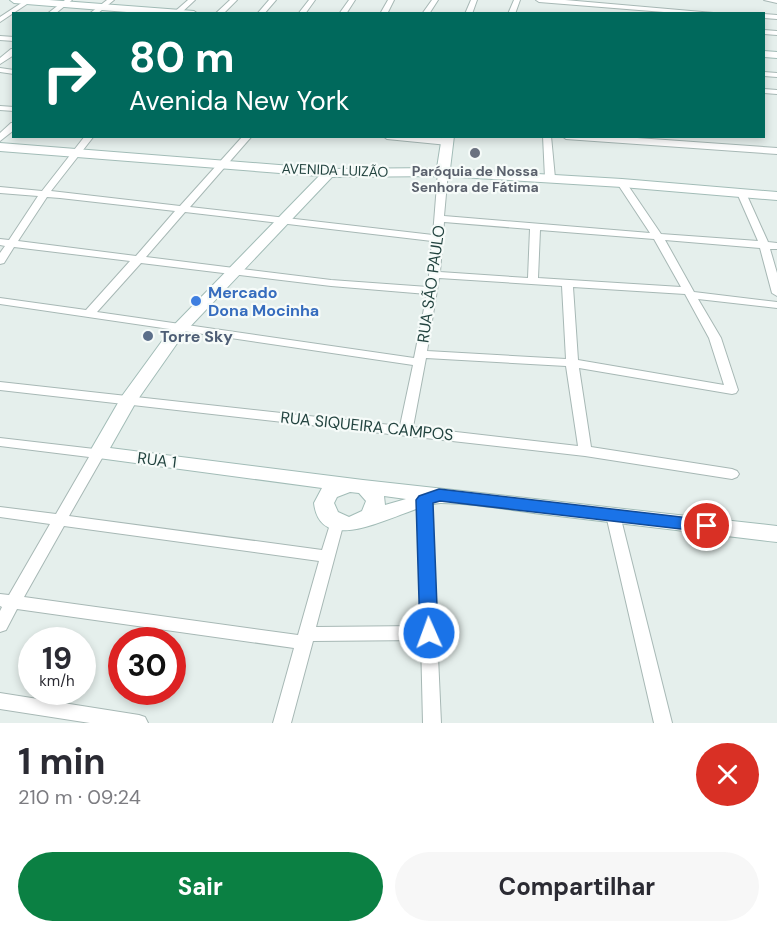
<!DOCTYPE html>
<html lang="pt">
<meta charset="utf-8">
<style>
:root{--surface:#fff;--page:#f7f7f7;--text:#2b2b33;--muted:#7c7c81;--accent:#0b8043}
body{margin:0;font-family:"DM Sans",sans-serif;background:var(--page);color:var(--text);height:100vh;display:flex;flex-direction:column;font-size:22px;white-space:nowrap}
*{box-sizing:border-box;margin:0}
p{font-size:20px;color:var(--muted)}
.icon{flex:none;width:33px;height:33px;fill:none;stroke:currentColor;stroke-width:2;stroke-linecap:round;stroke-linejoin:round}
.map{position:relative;height:723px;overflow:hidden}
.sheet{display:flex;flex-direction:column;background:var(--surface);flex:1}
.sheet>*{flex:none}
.guide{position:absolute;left:12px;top:12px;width:753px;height:126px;border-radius:0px;box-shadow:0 3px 9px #0003;background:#00695c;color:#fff;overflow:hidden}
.speed{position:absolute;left:18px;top:627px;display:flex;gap:12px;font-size:30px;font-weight:700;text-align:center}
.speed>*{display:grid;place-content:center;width:78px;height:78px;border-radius:50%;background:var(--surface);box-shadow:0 3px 9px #0003;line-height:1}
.speed small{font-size:15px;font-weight:400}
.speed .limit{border:9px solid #d22;background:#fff;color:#111}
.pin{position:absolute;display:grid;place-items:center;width:51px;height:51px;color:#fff;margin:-26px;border:3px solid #fff;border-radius:50%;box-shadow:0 2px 6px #0007}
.me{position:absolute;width:66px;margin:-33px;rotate:358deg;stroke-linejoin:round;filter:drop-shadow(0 0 4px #0008)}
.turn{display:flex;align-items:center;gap:21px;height:126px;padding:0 18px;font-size:27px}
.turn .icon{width:78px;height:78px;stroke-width:2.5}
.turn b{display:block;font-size:42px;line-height:51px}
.round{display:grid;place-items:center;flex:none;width:63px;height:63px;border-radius:32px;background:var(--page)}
.summary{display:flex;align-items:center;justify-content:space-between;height:102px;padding:0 18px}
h1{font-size:36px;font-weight:700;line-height:45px}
.cta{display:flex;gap:12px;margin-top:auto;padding:12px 18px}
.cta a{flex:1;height:69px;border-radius:36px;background:var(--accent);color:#fff;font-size:24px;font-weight:700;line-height:69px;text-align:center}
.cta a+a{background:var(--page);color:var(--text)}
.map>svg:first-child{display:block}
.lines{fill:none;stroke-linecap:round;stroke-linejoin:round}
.street-casing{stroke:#a7b8b5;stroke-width:2}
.secondary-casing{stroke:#a2bcb7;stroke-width:2}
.street{fill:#fff;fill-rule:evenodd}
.secondary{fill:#fff;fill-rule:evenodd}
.route{fill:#1a73e8;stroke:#114b97;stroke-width:1.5}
.worship-dot{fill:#6b7280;stroke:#f6fbf9;stroke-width:2}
.shop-dot{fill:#3f7fe0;stroke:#f6fbf9;stroke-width:2}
.service-dot{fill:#5c6f8a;stroke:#f6fbf9;stroke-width:2}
.labels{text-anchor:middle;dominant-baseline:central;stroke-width:4.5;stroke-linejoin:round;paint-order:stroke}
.far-street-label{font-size:14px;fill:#22433f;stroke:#f6fbf9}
.far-worship-label{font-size:14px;font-weight:bold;fill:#5b616d;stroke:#f6fbf9}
.street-label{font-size:16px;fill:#22433f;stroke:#f6fbf9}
.shop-label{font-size:16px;font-weight:bold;fill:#366cbe;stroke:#f6fbf9;text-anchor:start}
.service-label{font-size:16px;font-weight:bold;fill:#4e5e75;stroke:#f6fbf9;text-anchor:start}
</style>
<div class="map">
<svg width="777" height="723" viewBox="0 0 777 723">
<rect width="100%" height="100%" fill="#e5efec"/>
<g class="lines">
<defs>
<path id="street" d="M26,0h7l-33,22v-5z
M65,0h7l-17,14h-8z
M107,0h7l-17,14h-8z
M188,0h7l-15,14h-8z
M230,0h7l-14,14h-8z
M269,0h7l-12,14h-7z
M309,0h6l-10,14h-7z
M349,0h6l-9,14h-7z
M388,0h6l-7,14h-7z
M432,0h6l-9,14h-7z
M471,0h6l-5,14h-7z
M514,0h6l-5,14h-7z
M536,0h29l160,14h-36l-150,-12z
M764,0h13v3z
M764,14l13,1v4l-13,-1z
M764,30l13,1v4l-13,-1z
M0,36l14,1v4l-14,-1z
M11,49h3v6l-14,9v-6z
M0,68l14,2v4l-14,-2z
M764,72l13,1v4l-13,-1z
M764,89l13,1v4l-13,-1z
M0,106l14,1v4l-14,-1z
M11,123h3v7l-14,11v-8z
M85,136h9l-43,55 129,15 63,-70h9l-62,71 243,28 5,-63 5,-3 5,3 -4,44 206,17 -33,-50 5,-3 3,1 36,53 97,7 -21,-48 2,-2h6l23,51 9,1v6h-7l7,24v23l-5,-3 -12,-45 -95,-8 29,52 83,10v6l-79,-9 23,39 17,52 -2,3 -4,1 -153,-26 12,79 141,22 5,2 2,3 -2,3 -5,2 -147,-23 -585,-66v-8l400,44 13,-61 -413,-61v-6l86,12 44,-49 -116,-14 -10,16 -4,1v-11l5,-7 -5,-1v-6l9,1 29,-44 -38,-3v-6l42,4zM47,197l13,1 115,13 -39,45 -118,-15zM185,212l247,29 -4,46 -97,-7 -185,-23zM444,222l86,7 -2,49 -88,-6zM540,230l114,9 27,48 -143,-9zM141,263l190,23 96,8 -13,64 -317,-46zM439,278l123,8 4,73 -139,-8zM573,287l112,7 24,44 15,47 -146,-25zM426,358l140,8 12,80 -165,-19z
M383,136c18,0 55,-3 69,6l-4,3 -61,-6z
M543,136h8l4,42 -5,3 -5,-3z
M562,136h47l168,12v6l-211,-15z
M0,438l103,12 2,3 -36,63 253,34 10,-32 5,-1 5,1 2,4 -28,105 105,-1 -4,-126 2,-4h10l2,4 10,223h-18l-2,-83 -108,1 -22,82h-18l21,-75 -277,-39 -11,21 -6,2v-21l2,-4 -2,-1v-12l9,1 41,-71 -50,-7v-10l56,7 33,-57 -89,-11zM64,526l255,35 -21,74 -274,-38z
M613,510l5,1 2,4 52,208h-18l-48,-208 2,-4z
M0,693l139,22 6,2 3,6h-58l-90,-14z"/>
<path id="secondary" d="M10,0h39l145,11 4,3h-46l-138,-11z
M764,51l13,1v6l-13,-1z
M442,136h12l-4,33 172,10 155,13v8l-155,-13 -179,-11 -111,1 -147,155 -49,70 -26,46 253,32 414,46v16c-76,-9 -151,-18 -227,-27 -36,-4 -73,-12 -109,-12 -29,-1 -120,62 -127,0l8,-15 -231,-31 -2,-4 33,-57 51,-70 146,-150 -319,-25v-8l329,26 108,-1zM350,492l9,1 7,8 -4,10 -13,6 -11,-5 -4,-9 3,-6zM384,496l22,3 -21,6z"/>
</defs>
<use href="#street" class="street-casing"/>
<use href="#secondary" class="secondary-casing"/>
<use href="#street" class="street"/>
<use href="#secondary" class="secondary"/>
</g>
<path class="route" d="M439,489l268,31 6,2 2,4 -2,4 -6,2 -267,-31 -7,2 5,130 -3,6 -6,2 -7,-2 -2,-6 -4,-133 3,-4z"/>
<circle class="worship-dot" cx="475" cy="153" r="6"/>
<circle class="shop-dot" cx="196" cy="301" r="6"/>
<circle class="service-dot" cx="148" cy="336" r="6"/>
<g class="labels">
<g class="far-street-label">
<text transform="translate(335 170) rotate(2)">AVENIDA LUIZÃO</text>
</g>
<g class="far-worship-label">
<text x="475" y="171">Paróquia de Nossa<tspan x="475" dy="16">Senhora de Fátima</tspan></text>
</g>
<g class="street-label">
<text transform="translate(431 284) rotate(-82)">RUA SÃO PAULO</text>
<text transform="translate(367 426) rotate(6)">RUA SIQUEIRA CAMPOS</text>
<text transform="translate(157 460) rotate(7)">RUA 1</text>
</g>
<g class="shop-label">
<text x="208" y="292">Mercado<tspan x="208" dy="18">Dona Mocinha</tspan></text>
</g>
<g class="service-label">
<text x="160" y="336">Torre Sky</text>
</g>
</g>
</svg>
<div class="speed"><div>19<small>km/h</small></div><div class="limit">30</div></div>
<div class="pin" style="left:707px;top:526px;background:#d93025"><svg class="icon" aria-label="arrive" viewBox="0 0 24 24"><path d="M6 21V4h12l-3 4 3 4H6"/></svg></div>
<svg class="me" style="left:429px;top:633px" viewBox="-20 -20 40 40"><circle r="17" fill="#1a73e8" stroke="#fff" stroke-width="3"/><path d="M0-11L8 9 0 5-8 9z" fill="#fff"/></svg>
<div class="guide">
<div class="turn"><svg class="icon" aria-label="right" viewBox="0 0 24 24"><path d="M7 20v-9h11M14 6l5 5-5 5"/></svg><div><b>80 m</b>Avenida New York</div></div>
</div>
</div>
<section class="sheet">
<div class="summary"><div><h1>1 min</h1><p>210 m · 09:24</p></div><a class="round" style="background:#d93025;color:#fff"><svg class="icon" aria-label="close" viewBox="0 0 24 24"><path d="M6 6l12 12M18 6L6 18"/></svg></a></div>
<div class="cta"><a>Sair</a><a>Compartilhar</a></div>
</section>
